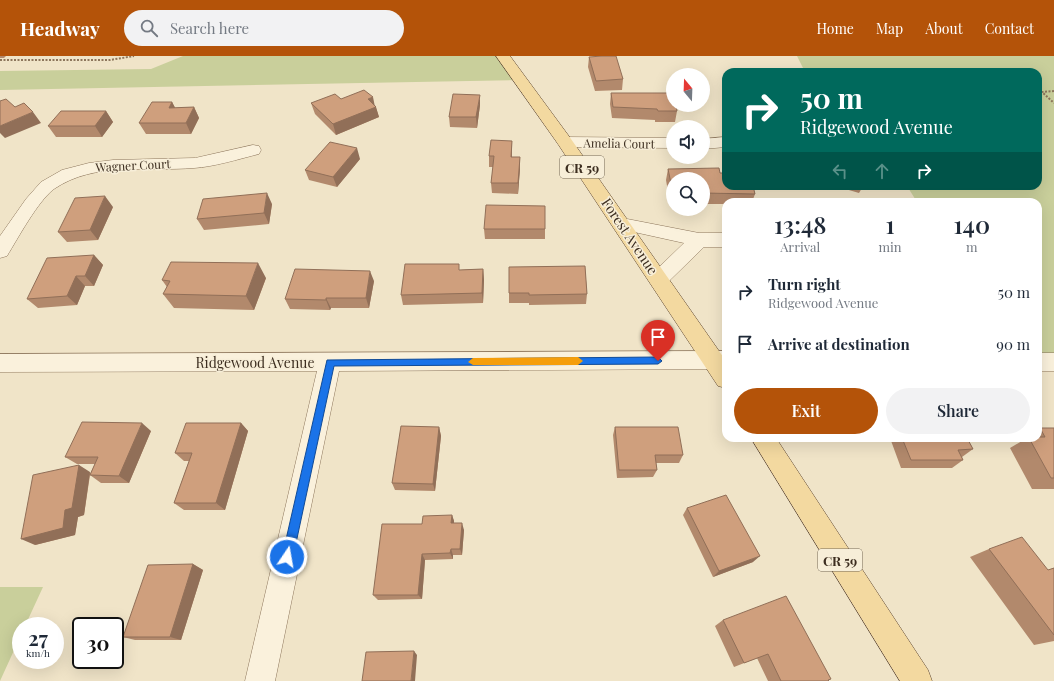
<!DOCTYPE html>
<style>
:root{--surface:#fff;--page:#f2f2f3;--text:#1f2937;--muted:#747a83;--accent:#b45309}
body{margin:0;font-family:"Playfair Display",serif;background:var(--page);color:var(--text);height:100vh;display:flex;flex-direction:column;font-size:15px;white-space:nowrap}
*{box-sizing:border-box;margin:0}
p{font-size:13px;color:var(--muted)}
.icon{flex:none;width:22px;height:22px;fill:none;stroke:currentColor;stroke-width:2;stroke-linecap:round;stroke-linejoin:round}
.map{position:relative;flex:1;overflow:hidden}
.details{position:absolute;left:722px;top:142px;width:320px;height:244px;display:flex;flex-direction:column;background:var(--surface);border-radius:12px;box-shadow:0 4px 16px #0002}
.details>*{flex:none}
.top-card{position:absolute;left:722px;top:12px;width:320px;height:122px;border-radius:12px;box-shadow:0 4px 16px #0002;background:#00695c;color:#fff;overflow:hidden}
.needle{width:26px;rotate:341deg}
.fabs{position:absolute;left:666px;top:12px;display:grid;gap:8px}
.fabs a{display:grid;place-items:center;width:44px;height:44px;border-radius:50%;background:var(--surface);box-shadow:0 4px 16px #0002;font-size:20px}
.speed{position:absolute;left:12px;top:561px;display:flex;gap:8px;font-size:20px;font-weight:700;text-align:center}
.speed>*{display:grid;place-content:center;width:52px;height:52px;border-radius:50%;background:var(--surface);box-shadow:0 4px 16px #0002;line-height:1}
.speed small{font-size:10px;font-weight:400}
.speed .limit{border:2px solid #111;border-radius:6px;background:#fff;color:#111}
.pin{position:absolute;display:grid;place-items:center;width:34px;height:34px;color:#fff;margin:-41px -17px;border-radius:50% 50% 50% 0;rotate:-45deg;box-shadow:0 0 4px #0007}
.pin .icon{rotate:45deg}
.me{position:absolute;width:44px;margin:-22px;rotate:12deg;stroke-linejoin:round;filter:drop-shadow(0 0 3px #0008)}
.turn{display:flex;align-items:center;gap:14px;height:84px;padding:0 12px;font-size:18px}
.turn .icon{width:52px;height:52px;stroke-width:2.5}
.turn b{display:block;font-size:28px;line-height:34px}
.lanes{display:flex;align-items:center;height:38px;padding:0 12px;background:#0003;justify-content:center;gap:20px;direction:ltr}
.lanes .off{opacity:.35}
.eta{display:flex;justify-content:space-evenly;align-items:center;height:68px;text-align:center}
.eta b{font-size:24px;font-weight:600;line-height:28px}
.primary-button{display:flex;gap:8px;margin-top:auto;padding:8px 12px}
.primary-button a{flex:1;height:46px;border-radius:24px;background:var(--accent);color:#fff;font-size:16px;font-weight:600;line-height:46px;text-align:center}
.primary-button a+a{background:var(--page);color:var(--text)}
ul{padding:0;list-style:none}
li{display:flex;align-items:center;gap:12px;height:52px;padding:0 12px}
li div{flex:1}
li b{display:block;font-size:15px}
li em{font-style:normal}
header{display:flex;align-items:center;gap:24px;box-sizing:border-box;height:56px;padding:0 20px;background:var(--accent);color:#fff}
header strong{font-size:19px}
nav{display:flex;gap:22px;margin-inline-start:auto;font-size:14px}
.search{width:280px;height:36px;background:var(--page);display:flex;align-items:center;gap:10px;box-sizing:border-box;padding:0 14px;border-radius:22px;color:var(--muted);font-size:15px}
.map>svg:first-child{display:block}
.green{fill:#c9cf9b}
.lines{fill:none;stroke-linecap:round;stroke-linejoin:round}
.minor-casing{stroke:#8d765c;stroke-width:1}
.major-casing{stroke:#5b4430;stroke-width:1}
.path{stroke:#8d765c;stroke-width:2;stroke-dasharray:2 1.5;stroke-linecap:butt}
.minor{fill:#faf1dc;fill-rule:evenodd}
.major{fill:#f3d9a0;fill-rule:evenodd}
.wall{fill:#b2896c}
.shaded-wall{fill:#916f58}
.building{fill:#cf9f7d;stroke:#916f58}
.route{fill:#1a73e8;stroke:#114b97}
.slow{fill:#f59e0b}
.labels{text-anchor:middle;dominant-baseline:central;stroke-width:3;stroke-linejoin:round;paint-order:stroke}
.far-street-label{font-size:12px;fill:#3d2e20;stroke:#f7eed8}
.shield{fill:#f7eed8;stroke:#756857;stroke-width:1}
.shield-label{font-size:13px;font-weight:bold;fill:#3d2e20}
.street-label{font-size:14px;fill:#3d2e20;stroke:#f7eed8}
</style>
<header>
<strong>Headway</strong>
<div class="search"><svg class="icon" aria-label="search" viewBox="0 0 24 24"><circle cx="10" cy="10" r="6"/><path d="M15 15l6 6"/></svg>Search here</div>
<nav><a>Home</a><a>Map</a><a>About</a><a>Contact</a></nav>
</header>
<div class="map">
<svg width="1054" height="625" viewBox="0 0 1054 625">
<rect width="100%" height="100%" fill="#f0e4c8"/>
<path class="green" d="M183,0h319l17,24 -519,10v-19l151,-2z
M797,0h257v306h-16v-160h-121l-10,-16h131v-114h-233z
M0,531h43l-18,39h-4v9l-21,46z"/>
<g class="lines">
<defs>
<path id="minor" d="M565,81l108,1v10l-108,-1 -6,-2 -2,-3 2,-3z
M726,81v10l-23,2v-10z
M253,89l6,1 2,4 -2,4c-20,5 -46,13 -65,14 -47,4 -99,-7 -140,21 -16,12 -36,49 -47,67l-7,2v-22l26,-37 15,-17 21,-12 27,-7 24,-3 82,-2z
M622,162l77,15h27v14h-22l-38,37 -7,2 -7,-2 -3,-5 3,-5 32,-31 -68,-15 -3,-4 3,-4z
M726,295v18l-387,2 -64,310h-30l72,-310 -317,1v-18z
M1038,297h16v18h-16z"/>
<path id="major" d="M496,0h14l61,83 155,222v27l-8,-2 -160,-242z
M751,382h25l152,232 4,11h-32z"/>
</defs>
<use href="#minor" class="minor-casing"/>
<use href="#major" class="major-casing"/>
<path class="path" d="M0,4h110l24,-4
M1054,35l-12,1 12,11"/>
<use href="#minor" class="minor"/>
<use href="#major" class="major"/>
</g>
<path class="wall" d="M0,0h6l-2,2h-4z
M589,1l34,22 -1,11 -27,1 -7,-24z
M611,37l66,18 -2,11h-20v-2l-43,-2 -2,-14z
M341,43l34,6 4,12 -43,18 -21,-21 -4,-11z
M172,46l3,6 19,-1 5,11 -8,16h-45l-7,-11z
M480,49l-3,23 -27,-1 -1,-10z
M106,55l7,11 -11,15h-46l-8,-11z
M512,85v16h8v11l-2,26 -26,-1 -1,-10 2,-16h-4v-11z
M360,103l-23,28 -28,-7 -4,-10z
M668,113l52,4 6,13 29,8 -3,8h-26v2h-23v-25h-30v24h-3l-4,-23z
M842,130h27l-1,2h-6l-3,5 -17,-5z
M272,148l-3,20 -65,6 -7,-11z
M113,151l-15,33 -31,2 -9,-10z
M484,173h61v10h-60z
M94,199l9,10 -9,21h-9l-8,19 -39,3 -11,-9z
M585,210l2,28 -1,10 -57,1v-2h-20v-10z
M483,213l1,11 -1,23 -80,2 -2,-10 59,-25z
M266,222l-12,32 -80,-2 -11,-14 4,-7 -5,-7z
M374,225l-5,27h-38l-1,2 -40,-1 -5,-10z
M241,367l7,8 -23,79h-41l-10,-7 15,-42h-5l-9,-8z
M439,371l2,9 -6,55 -40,-1 -3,-7z
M615,371l68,28 -4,8h-23l1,7 -4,7 -36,1 -4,-43z
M1040,372h14v61h-22l-22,-41 12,-7 -1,-1 3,-2h14v-9z
M151,375l-22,52h-28l-11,-8 -6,40 -6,2 -3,18 -40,10 55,-73v2l5,-10h-18l-12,-7z
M890,382h77l6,11 -11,8 1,3 -11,8h-51z
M687,452l66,54 -40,15 -30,-62z
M452,459l2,6v2l10,7 -2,25h-9v4l-28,1 -3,39 -44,1 -5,-5 49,-71z
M989,493l59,21 6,-2v73l-20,4 -64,-88z
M193,508l10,6 -22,70h-46l-12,-3z
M723,564l105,60 1,1h-61l-11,-23 -23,9 -19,-41z"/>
<path class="shaded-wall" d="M480,39v10l-3,23 -1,-11z
M373,41l2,10h1l3,10 -43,18 -3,-11 35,-25z
M172,46l6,11 -9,-5z
M194,51l5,11 -8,16 -5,-11z
M106,55l7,11 -11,15 -7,-11z
M33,56l8,11 -36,15 -5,-5v-7z
M512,85v11l-1,16v-11z
M357,92l3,11 -23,28 -4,-10z
M520,101v11l-2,26v-11z
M267,137l5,11 -3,20 -5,-11z
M105,140l8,11 -15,33 -8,-10z
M94,199l9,10 -9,21 -9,-10z
M258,207l8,15 -12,32 -8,-14z
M483,213l1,11 -1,23 -1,-10z
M370,215l4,10 -5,27 -3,-10z
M76,220l9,10 -8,19 -10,-9z
M326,242l5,10 -1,2 -4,-10z
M142,367l9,8 -22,52 -10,-7z
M241,367l7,8 -23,79 -9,-7z
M439,371l2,9 -6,55 -2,-7z
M79,409l11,7 -6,43 -6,2 -3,18 -40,10 -14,-6z
M452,459l2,6 -1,9 -2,-7z
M462,467l2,7 -2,25 -2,-6z
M451,493l2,6v4l-3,-6z
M422,498l3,6 -3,39 -4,-4z
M760,500l-7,6 -40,15 6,-6z
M193,508l10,6 -22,70 -11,-3z
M414,595l3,4 -2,26h-4z"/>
<path class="building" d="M602,0h14l7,23 -27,2 -7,-24z
M364,34l9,7 -5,2 8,8 -43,17 -22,-21 24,-9 6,5z
M611,37h62v12h3l1,6h-19l-1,-2 -44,-2z
M453,38l27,1 -4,22h-27z
M6,43l9,8 9,-4 9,9 -33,14v-25z
M152,46h20l-3,6 25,-1 -8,16h-47z
M61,55h45l-11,15h-47z
M491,84l21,1 -1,16h9l-2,26h-27l3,-27h-5z
M330,86l27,6 -24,29 -28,-7z
M719,112l1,5h6v13h27l2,8 -52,-1v-14h-30v14l-5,-24z
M267,137l-3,20 -67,6 6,-20z
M105,140l-15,34 -32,2 17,-34z
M486,149l59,1v23h-61z
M94,199l-9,21h-9l-9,20 -40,3 20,-41z
M171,206l87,1 -12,33 -83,-2 7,-13 -8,-1z
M405,208h54v6l24,-1 -1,24 -81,2z
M585,210l2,28 -58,1v-2h-20v-26z
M295,213l75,2 -4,27h-40v2l-41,-1z
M82,366l60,1 -23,53 -29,-1 8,-18h-33z
M186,367h55l-25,80h-42l18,-50h-17z
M401,370l38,1 -6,57 -41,-1z
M615,371h63l5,28h-28l2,15h-38z
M1040,372h14v50h-3l-22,-40h9v-1h7z
M902,382h65l6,11 -15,1 5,10h-52z
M79,409l-7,43 -7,2 -2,18 -42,11 12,-64z
M726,439l34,61 -41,15 -32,-63z
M452,459l-1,8h11l-2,26h-9l-1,4 -28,1 -4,41h-45l9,-71h40l1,-8z
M1022,481l26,33 6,-2v67l-65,-86z
M193,508l-23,73h-47l25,-72z
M786,540l45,83 -3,1 1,1h-48l-13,-27 -24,9 -21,-43z
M414,595l-3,30h-49l4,-29z"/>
<path class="route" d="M658,301l4,4 -4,3 -324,2 -41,191 -2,4 -4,1 -4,-1 -1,-4 45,-197z"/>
<path class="slow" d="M578,301l5,4 -5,4h-105l-5,-3 5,-4z"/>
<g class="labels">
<g class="far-street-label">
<text transform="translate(619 87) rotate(1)">Amelia Court</text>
<text transform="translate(133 109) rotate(-3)">Wagner Court</text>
</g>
<g class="shield">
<rect x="560" y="100" width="44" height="22" rx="3"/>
<rect x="818" y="493" width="44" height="22" rx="3"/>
</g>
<g class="shield-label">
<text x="582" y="111">CR 59</text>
<text x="840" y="504">CR 59</text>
</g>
<g class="street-label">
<text transform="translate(630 180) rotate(56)">Forest Avenue</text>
<text x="255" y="306">Ridgewood Avenue</text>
</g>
</g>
</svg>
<div class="fabs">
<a><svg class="needle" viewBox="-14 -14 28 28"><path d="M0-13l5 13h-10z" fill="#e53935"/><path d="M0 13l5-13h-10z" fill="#747a83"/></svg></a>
<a><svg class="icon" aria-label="sound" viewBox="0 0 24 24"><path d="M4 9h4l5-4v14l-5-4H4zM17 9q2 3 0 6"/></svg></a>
<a><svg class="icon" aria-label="search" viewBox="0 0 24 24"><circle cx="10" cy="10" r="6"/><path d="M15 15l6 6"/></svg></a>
</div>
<div class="speed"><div>27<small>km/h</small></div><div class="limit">30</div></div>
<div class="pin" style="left:658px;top:305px;background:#d93025"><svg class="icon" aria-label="arrive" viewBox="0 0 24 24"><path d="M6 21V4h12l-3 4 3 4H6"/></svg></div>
<svg class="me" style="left:287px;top:501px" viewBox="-20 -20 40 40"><circle r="17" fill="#1a73e8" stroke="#fff" stroke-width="3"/><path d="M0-11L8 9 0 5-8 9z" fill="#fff"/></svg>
<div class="top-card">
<div class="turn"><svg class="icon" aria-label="right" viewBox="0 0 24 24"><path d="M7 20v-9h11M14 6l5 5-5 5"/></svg><div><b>50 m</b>Ridgewood Avenue</div></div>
<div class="lanes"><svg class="icon off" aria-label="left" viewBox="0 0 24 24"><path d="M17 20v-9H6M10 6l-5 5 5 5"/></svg><svg class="icon off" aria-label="ahead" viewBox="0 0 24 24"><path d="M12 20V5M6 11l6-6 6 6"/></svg><svg class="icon" aria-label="right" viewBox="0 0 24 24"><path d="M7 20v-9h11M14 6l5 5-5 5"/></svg></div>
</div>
<section class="details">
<div class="eta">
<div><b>13:48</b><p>Arrival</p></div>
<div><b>1</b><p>min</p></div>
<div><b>140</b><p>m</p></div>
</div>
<ul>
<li><svg class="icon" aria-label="right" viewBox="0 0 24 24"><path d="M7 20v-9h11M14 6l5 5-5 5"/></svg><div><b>Turn right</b><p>Ridgewood Avenue</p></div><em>50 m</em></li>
<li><svg class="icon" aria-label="arrive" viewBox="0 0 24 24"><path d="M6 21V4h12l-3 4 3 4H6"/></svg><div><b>Arrive at destination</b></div><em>90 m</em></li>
</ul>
<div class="primary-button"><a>Exit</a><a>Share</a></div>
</section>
</div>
